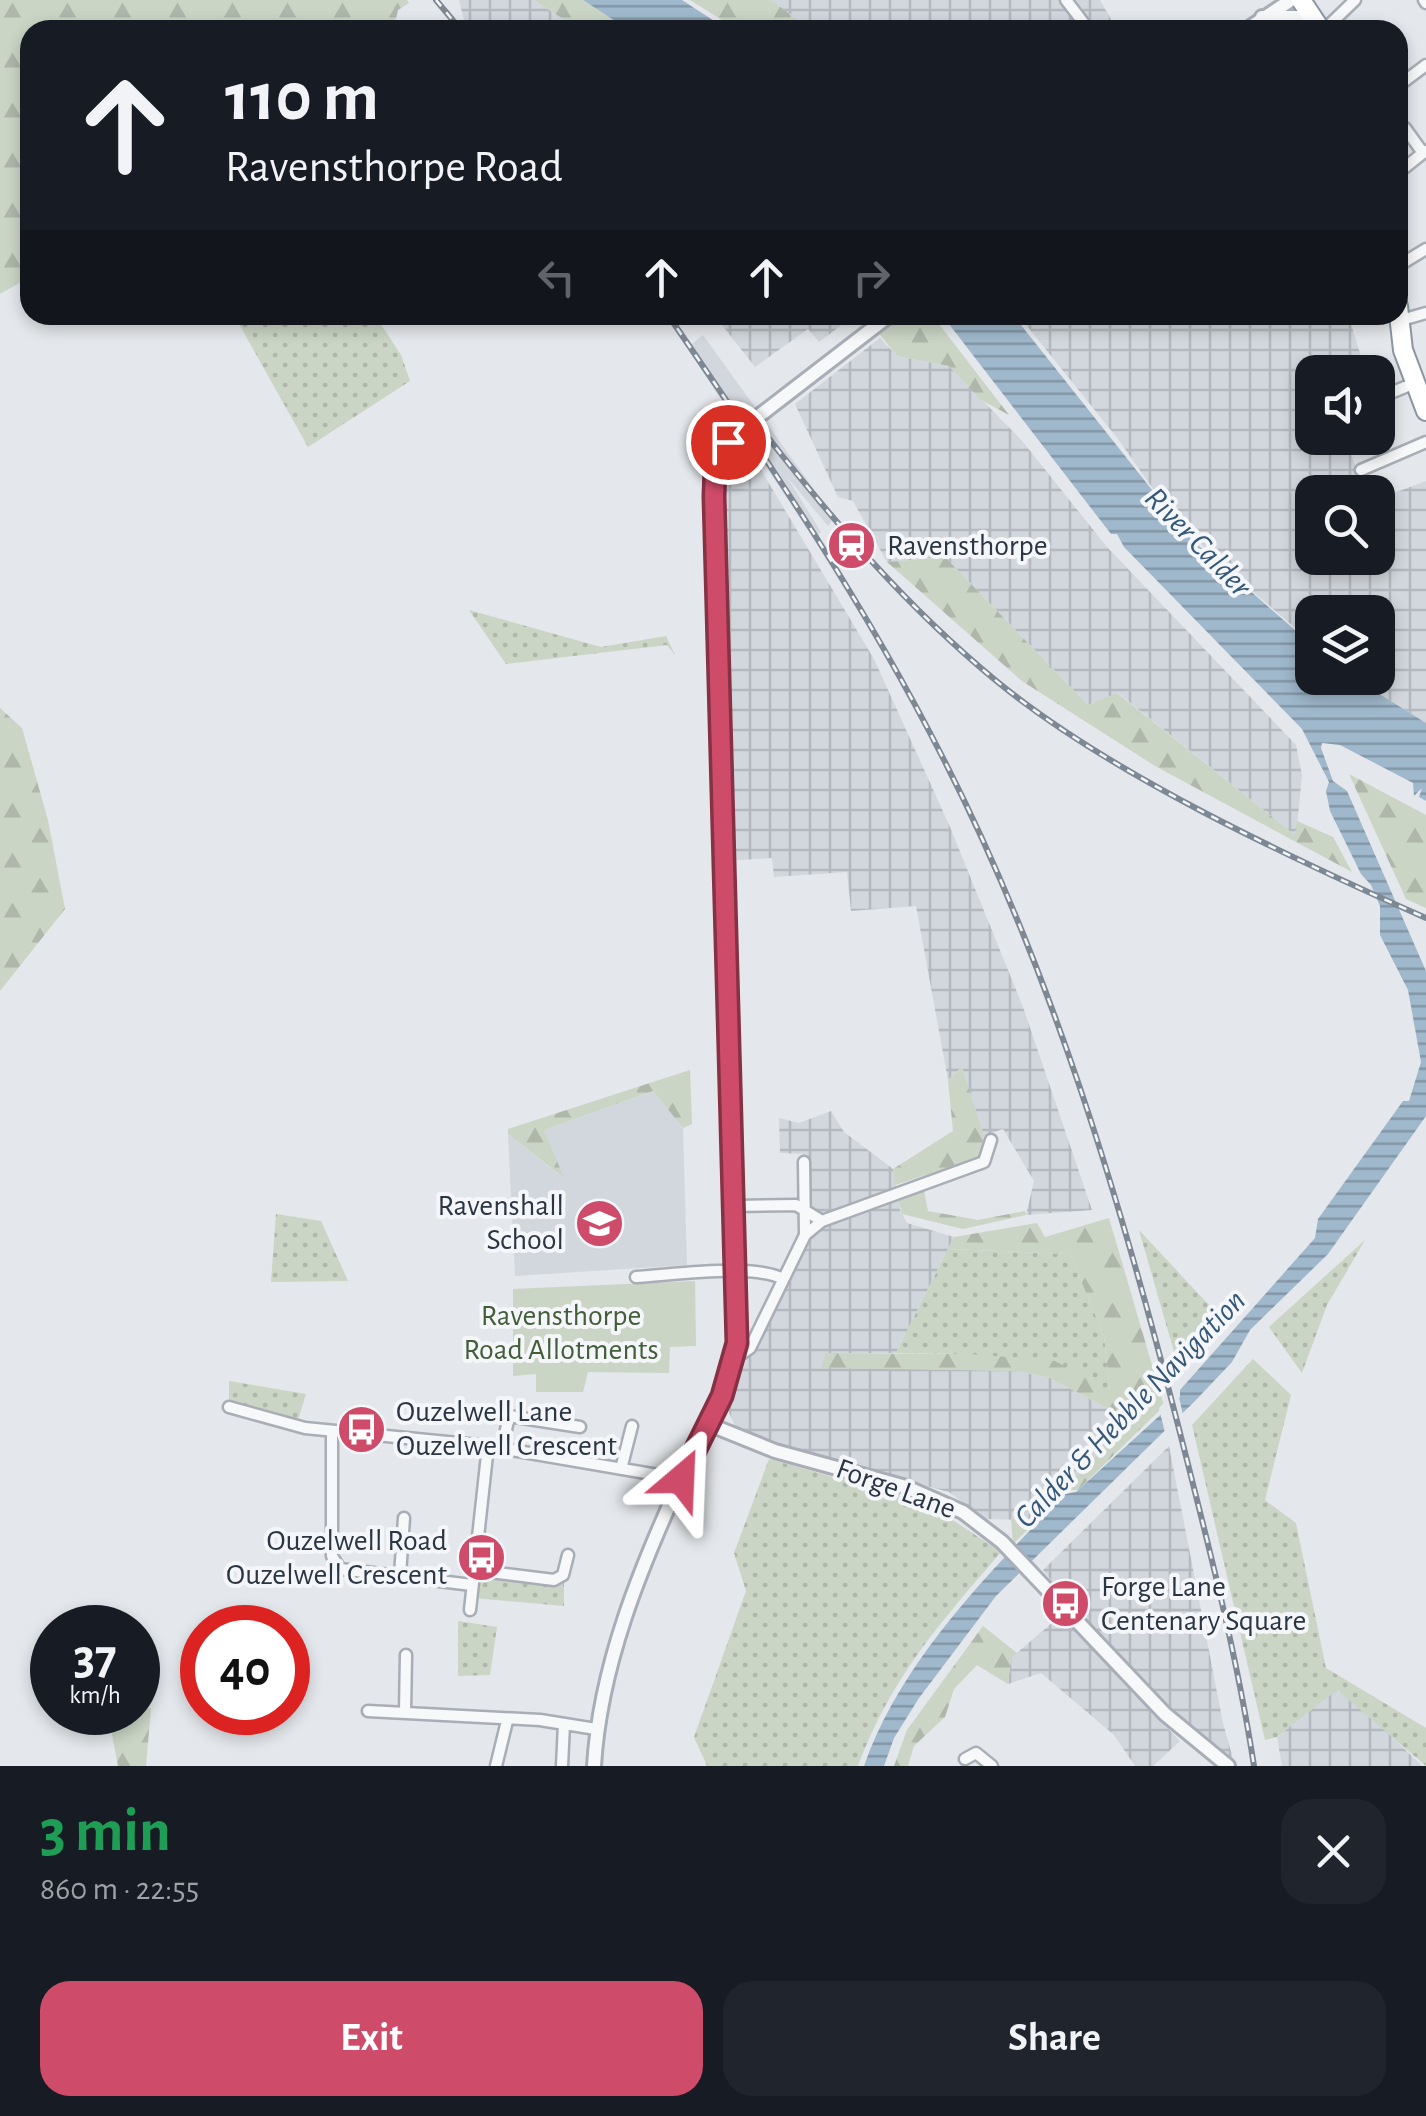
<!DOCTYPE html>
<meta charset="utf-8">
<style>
:root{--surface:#171b24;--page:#20242c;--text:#f1f3f6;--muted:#9ea1a6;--accent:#ce4b69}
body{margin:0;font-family:"Alegreya Sans",sans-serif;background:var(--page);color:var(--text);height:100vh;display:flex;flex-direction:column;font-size:38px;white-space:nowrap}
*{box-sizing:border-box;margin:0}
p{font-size:32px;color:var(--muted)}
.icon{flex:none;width:55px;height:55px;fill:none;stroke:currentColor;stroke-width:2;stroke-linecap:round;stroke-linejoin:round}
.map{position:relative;height:1766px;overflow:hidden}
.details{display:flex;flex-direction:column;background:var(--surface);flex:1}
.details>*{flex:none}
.top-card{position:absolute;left:20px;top:20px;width:1388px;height:305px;border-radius:30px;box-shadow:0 5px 15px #0003;background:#171b24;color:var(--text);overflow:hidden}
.tools{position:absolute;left:1295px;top:355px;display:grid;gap:20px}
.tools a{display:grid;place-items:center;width:100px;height:100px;border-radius:20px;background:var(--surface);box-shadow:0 5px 15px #0003;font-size:50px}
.speed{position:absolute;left:30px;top:1605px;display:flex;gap:20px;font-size:50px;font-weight:700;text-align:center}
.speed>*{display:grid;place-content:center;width:130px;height:130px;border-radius:50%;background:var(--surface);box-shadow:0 5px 15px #0003;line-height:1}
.speed small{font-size:25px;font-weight:400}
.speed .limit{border:15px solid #d22;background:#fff;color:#111}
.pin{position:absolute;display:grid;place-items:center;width:85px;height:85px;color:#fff;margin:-42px;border:5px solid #fff;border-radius:50%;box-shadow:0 2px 10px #0007}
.me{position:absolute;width:110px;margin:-55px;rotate:26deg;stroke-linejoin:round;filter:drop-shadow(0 0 8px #0008)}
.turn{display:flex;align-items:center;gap:35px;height:210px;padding:0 40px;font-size:45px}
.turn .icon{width:130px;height:130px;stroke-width:2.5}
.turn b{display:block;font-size:70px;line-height:85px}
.lanes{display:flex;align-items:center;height:95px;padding:0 40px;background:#0003;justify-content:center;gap:50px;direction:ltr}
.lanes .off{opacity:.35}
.round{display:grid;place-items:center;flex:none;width:105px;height:105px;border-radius:30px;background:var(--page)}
.overview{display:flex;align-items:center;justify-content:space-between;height:170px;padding:0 40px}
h1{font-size:60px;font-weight:700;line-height:75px;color:#1e9e55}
.cta{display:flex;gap:20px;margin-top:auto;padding:20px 40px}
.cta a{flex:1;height:115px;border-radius:30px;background:var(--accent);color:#fff;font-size:40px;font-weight:700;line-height:115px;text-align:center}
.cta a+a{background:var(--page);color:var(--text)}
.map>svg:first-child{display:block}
.built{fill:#d2d7dd}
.industrial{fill:url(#industrial-grid)}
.grass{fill:url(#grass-dots)}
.forest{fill:url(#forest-firs)}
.garden{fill:#cad5c5}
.water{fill:url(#water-rules)}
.pier{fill:#e4e7eb}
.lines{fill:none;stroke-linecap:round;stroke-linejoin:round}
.minor-casing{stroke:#a9aeb6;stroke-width:15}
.tertiary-casing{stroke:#a9aeb6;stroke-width:18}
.trunk-casing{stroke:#8b96a2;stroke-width:22}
.minor{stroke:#f6f8fa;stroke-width:10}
.tertiary{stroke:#f6f8fa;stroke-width:12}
.trunk{stroke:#fff;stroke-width:18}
.rail-casing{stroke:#7d8895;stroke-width:6}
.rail{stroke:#f4f6f9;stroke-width:2.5;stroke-dasharray:8;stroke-linecap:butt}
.tertiary-bridge-casing{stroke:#a9aeb6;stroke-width:18;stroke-linecap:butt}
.tertiary-bridge{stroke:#f6f8fa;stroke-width:12}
.route-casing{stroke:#863144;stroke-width:25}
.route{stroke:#ce4b69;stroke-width:18}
.labels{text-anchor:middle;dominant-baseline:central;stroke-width:8;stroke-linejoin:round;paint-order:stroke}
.poi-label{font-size:30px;fill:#2b3644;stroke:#f4f6f9;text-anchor:start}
.park-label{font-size:30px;fill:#435f39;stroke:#f4f6f9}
.street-label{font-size:30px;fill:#2b3644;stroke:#f4f6f9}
.water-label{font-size:32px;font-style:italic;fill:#355878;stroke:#f4f6f9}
</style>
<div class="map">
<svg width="1426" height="1766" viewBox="0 0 1426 1766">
<defs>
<pattern id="industrial-grid" width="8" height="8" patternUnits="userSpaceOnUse" patternTransform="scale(2.5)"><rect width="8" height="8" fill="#d2d7dd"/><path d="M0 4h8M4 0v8" fill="none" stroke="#b4b9bf"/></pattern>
<pattern id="grass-dots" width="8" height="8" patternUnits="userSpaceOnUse" patternTransform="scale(2.5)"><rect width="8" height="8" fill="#cad5c5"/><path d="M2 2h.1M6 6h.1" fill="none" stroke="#aeb7aa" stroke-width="1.8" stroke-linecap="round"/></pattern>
<pattern id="forest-firs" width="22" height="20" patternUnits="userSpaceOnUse" patternTransform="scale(2.5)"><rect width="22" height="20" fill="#cad5c5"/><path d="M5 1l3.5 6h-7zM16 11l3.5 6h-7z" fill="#aeb7aa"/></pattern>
<pattern id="water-rules" width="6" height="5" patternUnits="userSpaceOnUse" patternTransform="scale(2.5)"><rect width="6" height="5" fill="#9fb8cb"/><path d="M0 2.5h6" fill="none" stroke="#8296a6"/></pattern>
</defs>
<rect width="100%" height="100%" fill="#e4e7eb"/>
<path class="built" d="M703,335l131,182 -6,9 -41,-49 34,55 -8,5 -126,-189z
M653,1091l30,37 4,137 -172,11 -7,-142 54,43 -18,-47z"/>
<path class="industrial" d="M459,0h75l46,30h-107l-9,-10z
M771,0h329l17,30h-305z
M714,315h141l-36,27 -11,-13 -53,38z
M1018,315h330l18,57h-54v66h33l20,54h-53v66h66v-59l48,-18v242l-72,-45h24v-66h-66v30l-92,-78 -57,-61 -45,-64z
M880,338l17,18 52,10 74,76 84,105 189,198 6,30 -6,61 -178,-143 -30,12 -143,-148 -58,5 -34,-61 -15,-4 -43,-93z
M734,459l24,6 116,194 76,168 73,180 69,203 -66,5 8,-34 -31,-52 -19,7 -22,-69 -14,13 -32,-174 -65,5 -4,-39 -73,5 -2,-19 -47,3 -12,-365z
M831,1111l13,21 49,37 7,41 7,13 47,14 -58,116h-71l-2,14 193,4 34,7 66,35 -2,26 -81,81 -48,-1 -36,-27 -168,-44 -45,-19 -10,-24 12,-37 67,-134 -1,-80 -24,-1 -1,-35 20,5z
M1169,1446l54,277 12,43 -44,-36 -101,-101 -47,-59z
M1060,1616l120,125 -27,25h-18l-21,-31 -73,-62 -33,11 3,-26z
M1336,1690l30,21 56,55h-140l-5,-29z"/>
<path class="grass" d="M234,315h141l26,40 9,26 -102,66z
M469,610l132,37 65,-11 9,19 -8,-10 -161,19z
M276,1214l45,7 27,60 -77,1z
M1139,1230l82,88 -40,58z
M1365,1240l-38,65 -25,68 -33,-46z
M948,1249l122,5 34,82 6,56 -142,-38 -72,-1z
M1253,1359l38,36 -26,105 31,23 30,145 100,60v38l-89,-76 -60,47 -12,3 -73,-315z
M229,1381l77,13 -8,26 -69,-17z
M769,1459l158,44 74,49c-61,71 -110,125 -143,214h-151l-13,-29 52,-146 -12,-38z
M475,1571l89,5v30l-91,-8z
M458,1621l39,6 -7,48 -32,1z"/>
<path class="forest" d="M0,0h407l2,3 -11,7 -2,9 -19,11h-347v247l-30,17z
M534,0h49l46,30h-49z
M690,0h81l41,30h-74z
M896,315h36l77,100 -28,-15 -32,-34 -52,-10 -19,-24z
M945,557l143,148 29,-12 178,142 2,-14 36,16 19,35 -197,-106 -133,-85 -135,-119z
M0,708l22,20 26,92 17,89 -65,82z
M1349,774l77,41v93l-20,-9z
M962,1067l22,69 -5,22 -84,27 -2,-16 60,-38 -5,-51z
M690,1070l2,54 -9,4 -30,-37 -109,39 20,48 -56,-44v-5z
M923,1186l5,25 50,9 47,-9 1,4 -63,14 -61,-15 -5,-19z
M1109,1218l55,188 -86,84h-10l-55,54 -2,-25 22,1 80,-81 3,-26 -66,-35 -34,-7 -194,-3 3,-15 145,1 85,7 55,30 -6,-55 -34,-82 -122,-5 6,-12 83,-14 8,14z
M983,1626l34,27 -6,5 -3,26 -31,-19 -23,24 -9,28 -31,29 -6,20h-14l13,-36z
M151,1708l-5,58h-28l-10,-53z"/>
<path class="garden" d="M695,1281l1,65 -26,1 -1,26 -81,-1 -5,20h-47v-18l-23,2v-87z"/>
<path class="water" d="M583,0h99l46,30h-99z
M942,315h71l178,224 121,106v33h42l72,45v78l-7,-4 3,-9 -8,8 -1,-13 -73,-38 -18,-2 -1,5 12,33 14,10 79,180v145l-98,138 -78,76 -18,32 -38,40 -198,194 -77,102 -25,40 -10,28h-20c37,-106 125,-193 201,-272l11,-2 104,-95v-7l135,-152 3,-19 85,-118h6l12,-39 -13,-72 -28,-55v-29l-9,-21 -10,-11 -31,-63 -4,-20 3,-9 -27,-53 -178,-182 -7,-13h-6z"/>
<path class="pier" d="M1177,1389l7,30 -18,18 -7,-29z"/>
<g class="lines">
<defs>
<path id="minor" d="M1066,0l23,30
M1424,0l2,3
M1324,30l31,-30
M1398,86l28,-21
M1405,128l18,25 3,-2
M1398,173l25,-20
M1398,266l28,-17
M1398,321l28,-8
M1378,398l37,-15
M1361,470l65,-28
M734,1206l62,-1 26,16
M805,1235l17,-14 162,-59 7,-22
M636,1277c37,-2 117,-14 147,2
M735,1358l15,-10 55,-113 -1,-73
M229,1407l76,21 183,18 193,33
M332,1432v124l8,13 132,16
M502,1448l7,-32 71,11
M621,1469l11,-43
M474,1570l80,10 9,-5 5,-20
M400,1575l4,-57
M470,1610l18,-164
M368,1711l172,9 56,9
M405,1712l1,-57
M965,1759l11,-6 16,13
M496,1766l11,-45
M562,1766l2,-42"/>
<path id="tertiary" d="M1262,17h37l15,8
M1246,30l45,-30
M764,412l126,-97
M708,1424l67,27 131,36 57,25 39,30 163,172 63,52
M594,1766c6,-100 46,-197 87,-287 20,-44 50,-87 56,-136l-24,-847 6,-37 17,-26"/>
<path id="trunk" d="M1301,0l20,30
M1398,306l5,44 23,61"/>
</defs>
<use href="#minor" class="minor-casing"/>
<use href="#tertiary" class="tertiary-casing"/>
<use href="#trunk" class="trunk-casing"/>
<use href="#minor" class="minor"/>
<use href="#tertiary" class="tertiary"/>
<use href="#trunk" class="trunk"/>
<defs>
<path id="rail" d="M436,0l25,30
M668,315c99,144 197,289 276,445 107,209 176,439 234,665 29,114 58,225 76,341
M766,435c69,88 141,172 228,244 113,94 297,179 432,239"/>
</defs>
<use href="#rail" class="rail-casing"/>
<use href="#rail" class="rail"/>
<defs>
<path id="tertiary-bridge" d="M736,433l28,-21"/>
</defs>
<use href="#tertiary-bridge" class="tertiary-bridge-casing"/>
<use href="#tertiary-bridge" class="tertiary-bridge"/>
</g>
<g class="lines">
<defs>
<path id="route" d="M681,1479l41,-83 15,-53 -23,-847 1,-26 13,-28"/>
</defs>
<use href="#route" class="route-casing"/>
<use href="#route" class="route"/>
</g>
<defs>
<symbol id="station-disc" viewBox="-11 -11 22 22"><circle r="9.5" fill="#ce4b69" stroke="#f4f6f9"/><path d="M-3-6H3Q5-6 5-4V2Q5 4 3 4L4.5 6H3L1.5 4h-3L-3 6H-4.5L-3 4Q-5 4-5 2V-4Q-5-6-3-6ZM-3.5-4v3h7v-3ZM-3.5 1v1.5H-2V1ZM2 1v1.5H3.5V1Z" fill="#fff"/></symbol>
<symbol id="school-disc" viewBox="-11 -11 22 22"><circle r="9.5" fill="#ce4b69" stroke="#f4f6f9"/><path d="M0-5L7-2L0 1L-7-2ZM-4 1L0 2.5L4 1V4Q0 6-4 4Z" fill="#fff"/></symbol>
<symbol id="bus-disc" viewBox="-11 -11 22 22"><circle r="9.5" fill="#ce4b69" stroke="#f4f6f9"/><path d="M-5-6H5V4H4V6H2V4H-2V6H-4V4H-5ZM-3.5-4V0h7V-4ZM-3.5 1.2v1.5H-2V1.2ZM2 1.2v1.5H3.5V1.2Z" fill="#fff"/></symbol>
</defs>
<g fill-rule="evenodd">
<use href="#station-disc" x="824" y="518" width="55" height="55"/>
<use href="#school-disc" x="572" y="1196" width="55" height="55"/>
<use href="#bus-disc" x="334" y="1402" width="55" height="55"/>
<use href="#bus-disc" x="454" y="1530" width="55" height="55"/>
<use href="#bus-disc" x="1038" y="1576" width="55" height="55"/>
</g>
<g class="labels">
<g class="poi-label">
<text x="887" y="546">Ravensthorpe</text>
<text x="564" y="1206" text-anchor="end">Ravenshall<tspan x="564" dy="34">School</tspan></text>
<text x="396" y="1412">Ouzelwell Lane<tspan x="396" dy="34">Ouzelwell Crescent</tspan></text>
<text x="447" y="1541" text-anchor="end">Ouzelwell Road<tspan x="447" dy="34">Ouzelwell Crescent</tspan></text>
<text x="1101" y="1587">Forge Lane<tspan x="1101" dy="34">Centenary Square</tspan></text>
</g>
<g class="park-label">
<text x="561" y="1316">Ravensthorpe<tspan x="561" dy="34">Road Allotments</tspan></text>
</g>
<g class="street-label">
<text transform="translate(896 1489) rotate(20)">Forge Lane</text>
</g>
<g class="water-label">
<text transform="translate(1198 542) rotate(46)">River Calder</text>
<text transform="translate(1130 1409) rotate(-46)">Calder &amp; Hebble Navigation</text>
</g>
</g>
</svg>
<div class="tools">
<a><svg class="icon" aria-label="sound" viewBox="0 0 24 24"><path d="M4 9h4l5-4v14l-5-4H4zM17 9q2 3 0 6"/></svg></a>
<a><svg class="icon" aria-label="search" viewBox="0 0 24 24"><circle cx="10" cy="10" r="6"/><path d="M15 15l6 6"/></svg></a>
<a><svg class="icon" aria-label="layers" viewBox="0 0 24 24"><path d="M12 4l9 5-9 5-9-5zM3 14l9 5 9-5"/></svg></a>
</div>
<div class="speed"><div>37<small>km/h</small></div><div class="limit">40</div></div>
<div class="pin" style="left:728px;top:442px;background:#d93025"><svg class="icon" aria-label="arrive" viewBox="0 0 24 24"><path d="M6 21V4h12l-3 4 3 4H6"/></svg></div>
<svg class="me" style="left:681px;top:1479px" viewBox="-20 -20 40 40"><path d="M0-17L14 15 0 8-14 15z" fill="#ce4b69" stroke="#fff" stroke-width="4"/></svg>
<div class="top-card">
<div class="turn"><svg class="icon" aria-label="ahead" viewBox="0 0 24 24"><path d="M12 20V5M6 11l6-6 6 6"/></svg><div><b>110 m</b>Ravensthorpe Road</div></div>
<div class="lanes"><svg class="icon off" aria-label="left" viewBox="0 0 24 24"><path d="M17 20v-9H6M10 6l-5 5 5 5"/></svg><svg class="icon" aria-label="ahead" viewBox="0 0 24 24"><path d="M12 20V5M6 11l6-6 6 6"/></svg><svg class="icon" aria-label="ahead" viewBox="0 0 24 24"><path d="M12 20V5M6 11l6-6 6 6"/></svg><svg class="icon off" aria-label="right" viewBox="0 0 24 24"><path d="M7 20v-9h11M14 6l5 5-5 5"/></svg></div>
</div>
</div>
<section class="details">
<div class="overview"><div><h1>3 min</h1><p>860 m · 22:55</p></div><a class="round"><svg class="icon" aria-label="close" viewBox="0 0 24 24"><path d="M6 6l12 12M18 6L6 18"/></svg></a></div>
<div class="cta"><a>Exit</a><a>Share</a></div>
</section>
